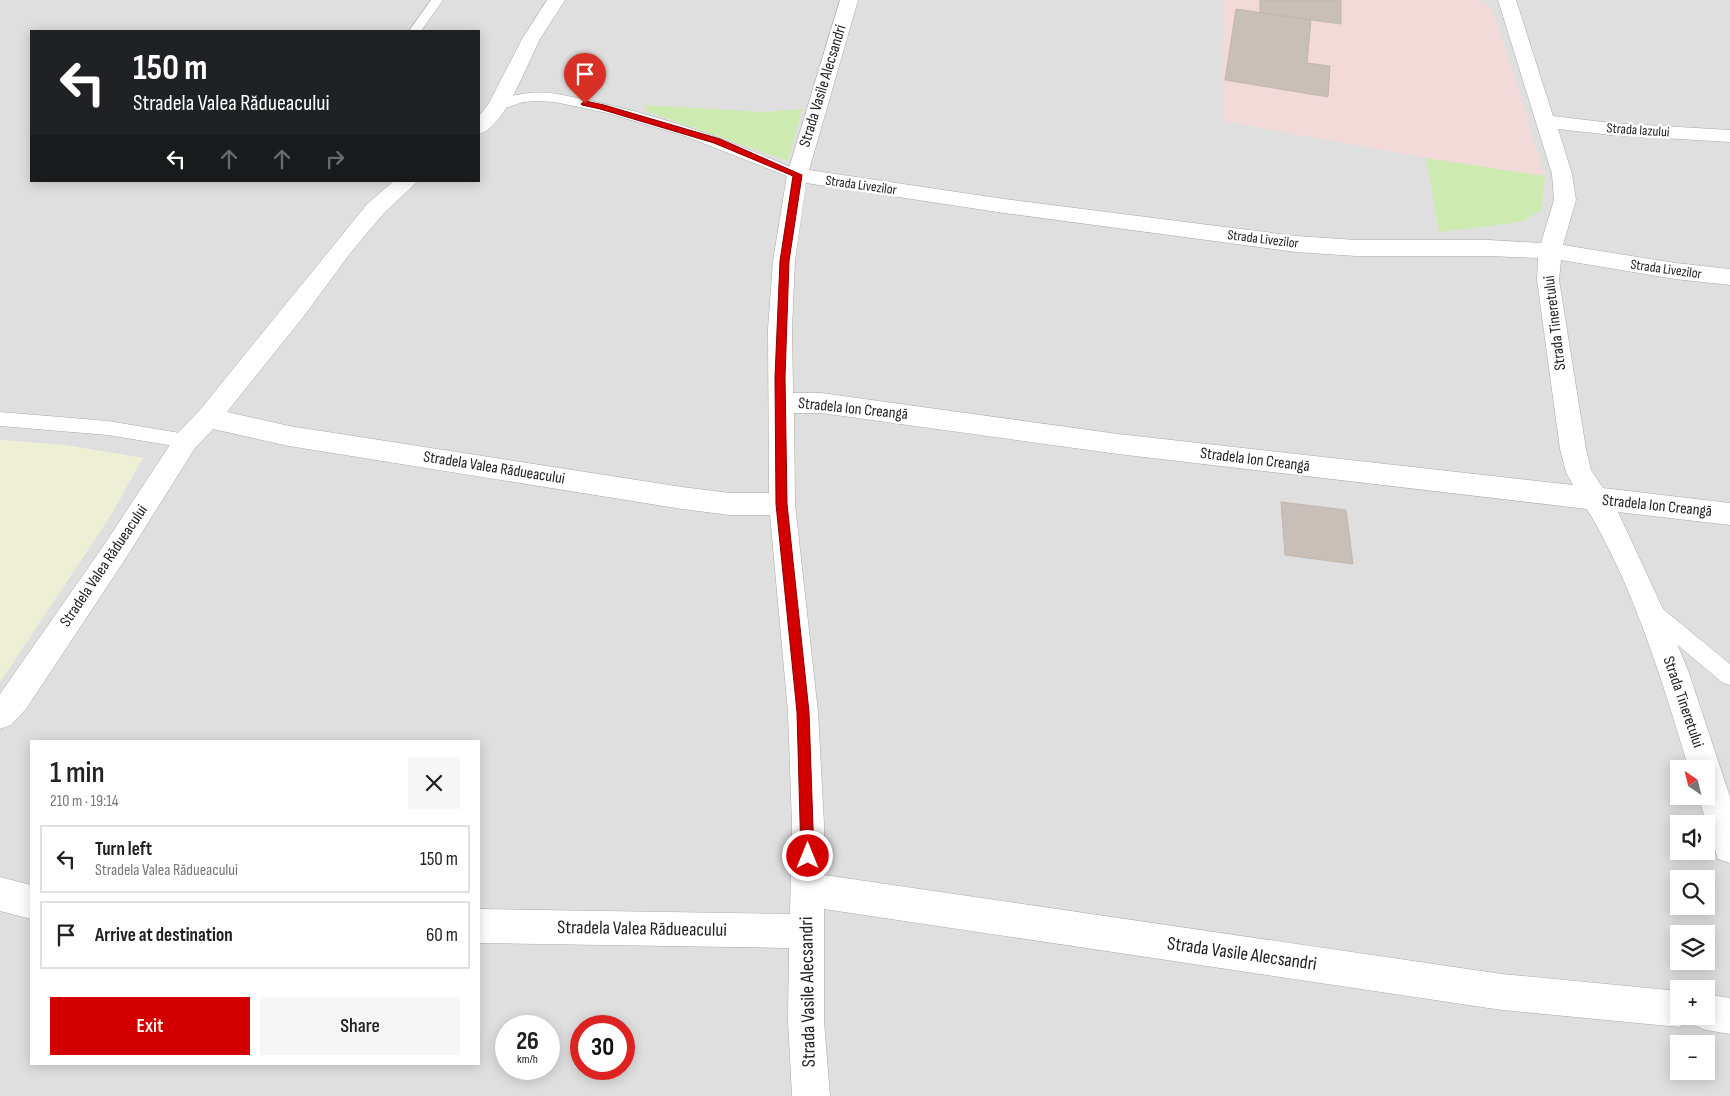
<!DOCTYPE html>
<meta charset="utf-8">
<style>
:root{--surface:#fff;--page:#f6f6f6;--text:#222;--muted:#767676;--line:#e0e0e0;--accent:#d40000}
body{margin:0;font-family:"Sofia Sans Condensed",sans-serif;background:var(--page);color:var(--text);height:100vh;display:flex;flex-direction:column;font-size:19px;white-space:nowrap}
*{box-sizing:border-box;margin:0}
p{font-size:16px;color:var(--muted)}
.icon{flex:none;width:28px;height:28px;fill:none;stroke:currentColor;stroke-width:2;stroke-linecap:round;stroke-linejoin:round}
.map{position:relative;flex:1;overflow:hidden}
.side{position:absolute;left:30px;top:740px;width:450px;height:325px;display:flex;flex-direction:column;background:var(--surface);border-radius:0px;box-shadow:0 2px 12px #0003}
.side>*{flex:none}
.guide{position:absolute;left:30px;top:30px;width:450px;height:152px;border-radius:0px;box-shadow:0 2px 12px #0003;background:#202124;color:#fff;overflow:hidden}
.needle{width:32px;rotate:325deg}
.controls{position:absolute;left:1670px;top:760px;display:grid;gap:10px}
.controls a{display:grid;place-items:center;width:45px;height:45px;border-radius:0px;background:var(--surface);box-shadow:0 2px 12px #0003;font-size:25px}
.speed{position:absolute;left:495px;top:1015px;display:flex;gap:10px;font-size:25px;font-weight:700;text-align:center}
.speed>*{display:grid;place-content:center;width:65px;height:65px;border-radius:50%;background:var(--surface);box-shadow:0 2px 12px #0003;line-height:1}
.speed small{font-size:12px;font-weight:400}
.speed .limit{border:8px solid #d22;background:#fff;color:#111}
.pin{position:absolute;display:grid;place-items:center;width:42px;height:42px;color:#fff;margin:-51px -21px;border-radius:50% 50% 50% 0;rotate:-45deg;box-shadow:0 0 5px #0007}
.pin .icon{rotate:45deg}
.me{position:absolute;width:55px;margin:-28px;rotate:0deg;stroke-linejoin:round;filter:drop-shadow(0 0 4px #0008)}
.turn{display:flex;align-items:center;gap:18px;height:105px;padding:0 20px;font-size:22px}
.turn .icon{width:65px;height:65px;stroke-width:2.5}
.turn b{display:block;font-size:35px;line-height:42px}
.lanes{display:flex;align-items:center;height:48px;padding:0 20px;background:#0003;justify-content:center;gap:25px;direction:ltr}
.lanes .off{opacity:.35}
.round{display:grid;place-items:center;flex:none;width:52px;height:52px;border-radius:0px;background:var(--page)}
.overview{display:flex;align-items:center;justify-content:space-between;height:85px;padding:0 20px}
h1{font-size:30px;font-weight:600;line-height:38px}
.button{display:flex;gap:10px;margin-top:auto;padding:10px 20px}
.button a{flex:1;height:58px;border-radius:0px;background:var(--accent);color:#fff;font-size:20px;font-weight:600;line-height:58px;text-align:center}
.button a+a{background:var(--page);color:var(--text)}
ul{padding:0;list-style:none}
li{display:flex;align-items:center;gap:15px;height:68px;margin:0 10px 8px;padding:0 10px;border:2px solid var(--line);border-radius:0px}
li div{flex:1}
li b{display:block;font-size:19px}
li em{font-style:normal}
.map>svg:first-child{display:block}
.residential{fill:#e0dfdf;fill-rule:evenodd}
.commercial{fill:#f2dad9}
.farmland{fill:#eef0d5}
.grass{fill:#cdebb0}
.building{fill:#c7bfb8;stroke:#c4b6ab}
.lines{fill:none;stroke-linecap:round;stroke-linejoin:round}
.lane-casing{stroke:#a9a9a9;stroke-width:1}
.street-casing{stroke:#a9a9a9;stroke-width:1}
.lane{fill:#fff;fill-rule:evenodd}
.street{fill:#fff;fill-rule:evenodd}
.route{fill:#d40000;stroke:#8a0000}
.labels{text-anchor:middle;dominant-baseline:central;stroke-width:5;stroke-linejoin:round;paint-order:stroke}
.far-street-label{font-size:14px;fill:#222;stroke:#fff}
.street-label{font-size:16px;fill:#222;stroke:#fff}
.near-street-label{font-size:19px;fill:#222;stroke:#fff}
</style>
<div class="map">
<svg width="1730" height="1096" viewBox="0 0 1730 1096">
<rect width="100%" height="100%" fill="#f2efe9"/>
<path class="residential" d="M0,0h1730v1096h-1730v-414l109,-164 34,-60 -79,-13 -64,-5zM31,31h448v150h-448zM31,741h448v323h-448zM1679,769h27v27h-27zM1679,824h27v27h-27zM1679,879h27v27h-27zM1679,934h27v27h-27zM1679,989h27v27h-27zM506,1026h43v43h-43zM581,1026h43v43h-43zM1679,1044h27v27h-27z"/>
<path class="commercial" d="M1223,0h258l12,9 52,167 -119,-18 -203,-37z"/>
<path class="farmland" d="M0,440l64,5 79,13 -34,60 -109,164z"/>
<path class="grass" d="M644,105l122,7 36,-3 -14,52 -140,-49z
M1426,158l119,18 -4,34 -20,12 -82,10z"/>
<path class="building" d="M1260,0h81v24l-81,-11z
M1236,9l75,11 -4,43 23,3 -2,31 -103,-17z
M1281,502l65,8 7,54 -68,-9z"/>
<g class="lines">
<defs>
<path id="lane" d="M431,0h12l-22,31h-12z
M530,93c21,-2 41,4 61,8 73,15 143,41 211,71l2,3 -2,3h-10l-107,-42 -78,-23 -52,-11 -19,-1 -13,1 -26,9 -7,-4c8,-9 28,-13 40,-14z
M0,412l108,9 78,13 6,2 3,5 -3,5 -6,2 -78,-13 -108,-9z
M1651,602l7,3 72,59v21l-7,-2 -79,-66 -3,-6 3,-6z"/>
<path id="street" d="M547,0h18c-8,13 -17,26 -25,39 -12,23 -36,90 -61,95v-18l9,-11 34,-66z
M840,0h18l-49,170 195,29 292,37 60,4h133l52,3 13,-43 -2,-26 -54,-174h18l37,116 58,7 119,7v12l-119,-7 -53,-6 14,45 4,26 -13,45 112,18 55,6v16l-55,-6 -114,-19 -2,20 27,169 5,21 12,18 127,15v22l-112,-13 45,97 26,64 41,124v66l-12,-4 -20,-63h8v-27h-17c-27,-88 -54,-180 -102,-260l-469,-55 -297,-41h-27l1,91 23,208 6,112v51l678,99 177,17v25h27v-22l24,4v36l-24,-4 -13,-5 -1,-4 -13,6 -177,-17 -678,-101v112l6,75h-38l-4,-75 1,-73 -310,-5v-34l311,5 2,-90 -4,-112 -18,-197h-40l-48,-6 -393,-63 -76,-17 -18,19 -71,113 -98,148 -15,16 -11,4v-35l104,-149 73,-111 22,-23 169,-208 26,-22h24l-34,32 -33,39 -47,64 -77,96 62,14 393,61 48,6h39l-1,-164 5,-68 14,-86zM806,183l198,30 292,39 60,4h133l49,2 -1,22 23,169 6,23 7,13 -455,-51 -297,-41h-28l-1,-64 3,-68z
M0,877l31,8v34l-31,-8z"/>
</defs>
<use href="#lane" class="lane-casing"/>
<use href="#street" class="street-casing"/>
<use href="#lane" class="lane"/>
<use href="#street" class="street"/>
</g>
<path class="route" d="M585,101l19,4 116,34 82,36 -13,86 -4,116 2,127 22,208 5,144 -2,5 -4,2 -5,-2 -2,-5 -4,-144 -21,-208 -1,-127 5,-116 13,-85 -79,-33 -114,-34 -18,-4 -1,-1z"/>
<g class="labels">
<g class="far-street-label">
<text transform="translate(1638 130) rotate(4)">Strada Iazului</text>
<text transform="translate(861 185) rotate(8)">Strada Livezilor</text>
<text transform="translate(1263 239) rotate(7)">Strada Livezilor</text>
<text transform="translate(1666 269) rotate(8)">Strada Livezilor</text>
</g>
<g class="street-label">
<text transform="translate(823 86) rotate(-73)">Strada Vasile Alecsandri</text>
<text transform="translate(1555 323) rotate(-97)">Strada Tineretului</text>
<text transform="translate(853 409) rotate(6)">Stradela Ion Creangă</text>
<text transform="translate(1255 460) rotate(7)">Stradela Ion Creangă</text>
<text transform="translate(494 468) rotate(9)">Stradela Valea Rădueacului</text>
<text transform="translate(1657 506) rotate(6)">Stradela Ion Creangă</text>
<text transform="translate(104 566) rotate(-56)">Stradela Valea Rădueacului</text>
<text transform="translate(1683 702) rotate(71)">Strada Tineretului</text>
</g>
<g class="near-street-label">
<text transform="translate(642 929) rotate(1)">Stradela Valea Rădueacului</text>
<text transform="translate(1242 954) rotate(8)">Strada Vasile Alecsandri</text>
<text transform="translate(808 992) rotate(-91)">Strada Vasile Alecsandri</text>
</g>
</g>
</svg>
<div class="controls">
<a><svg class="needle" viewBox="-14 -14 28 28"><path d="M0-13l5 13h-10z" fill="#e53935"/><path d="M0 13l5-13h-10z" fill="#767676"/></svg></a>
<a><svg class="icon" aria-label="sound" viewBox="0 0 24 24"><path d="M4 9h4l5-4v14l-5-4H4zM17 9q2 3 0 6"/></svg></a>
<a><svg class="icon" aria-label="search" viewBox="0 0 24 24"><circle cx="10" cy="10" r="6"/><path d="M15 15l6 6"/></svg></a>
<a><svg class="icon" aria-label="layers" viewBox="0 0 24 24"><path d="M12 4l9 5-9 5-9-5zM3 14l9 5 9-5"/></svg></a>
<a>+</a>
<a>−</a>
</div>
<div class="speed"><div>26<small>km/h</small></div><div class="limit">30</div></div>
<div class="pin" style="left:585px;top:104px;background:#d93025"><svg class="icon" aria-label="arrive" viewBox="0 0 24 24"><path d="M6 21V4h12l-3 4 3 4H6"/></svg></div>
<svg class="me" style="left:808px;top:856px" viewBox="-20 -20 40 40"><circle r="17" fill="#d40000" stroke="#fff" stroke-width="3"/><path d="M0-11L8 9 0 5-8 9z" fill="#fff"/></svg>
<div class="guide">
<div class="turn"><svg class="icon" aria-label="left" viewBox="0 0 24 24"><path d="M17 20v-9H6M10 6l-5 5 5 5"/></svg><div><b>150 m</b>Stradela Valea Rădueacului</div></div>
<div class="lanes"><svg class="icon" aria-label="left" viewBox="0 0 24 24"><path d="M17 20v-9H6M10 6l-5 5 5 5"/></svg><svg class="icon off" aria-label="ahead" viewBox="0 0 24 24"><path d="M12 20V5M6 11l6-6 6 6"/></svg><svg class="icon off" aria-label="ahead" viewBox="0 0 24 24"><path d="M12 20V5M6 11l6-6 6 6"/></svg><svg class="icon off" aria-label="right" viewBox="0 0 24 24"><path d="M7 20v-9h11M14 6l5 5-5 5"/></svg></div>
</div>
<section class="side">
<div class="overview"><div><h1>1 min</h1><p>210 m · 19:14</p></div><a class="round"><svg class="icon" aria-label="close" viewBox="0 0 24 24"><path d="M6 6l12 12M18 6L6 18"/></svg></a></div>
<ul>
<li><svg class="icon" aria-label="left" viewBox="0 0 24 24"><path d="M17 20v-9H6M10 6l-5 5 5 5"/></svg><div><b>Turn left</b><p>Stradela Valea Rădueacului</p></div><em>150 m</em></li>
<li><svg class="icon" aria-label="arrive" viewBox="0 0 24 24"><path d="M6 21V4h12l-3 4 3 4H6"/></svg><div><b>Arrive at destination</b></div><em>60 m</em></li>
</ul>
<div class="button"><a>Exit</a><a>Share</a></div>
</section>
</div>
